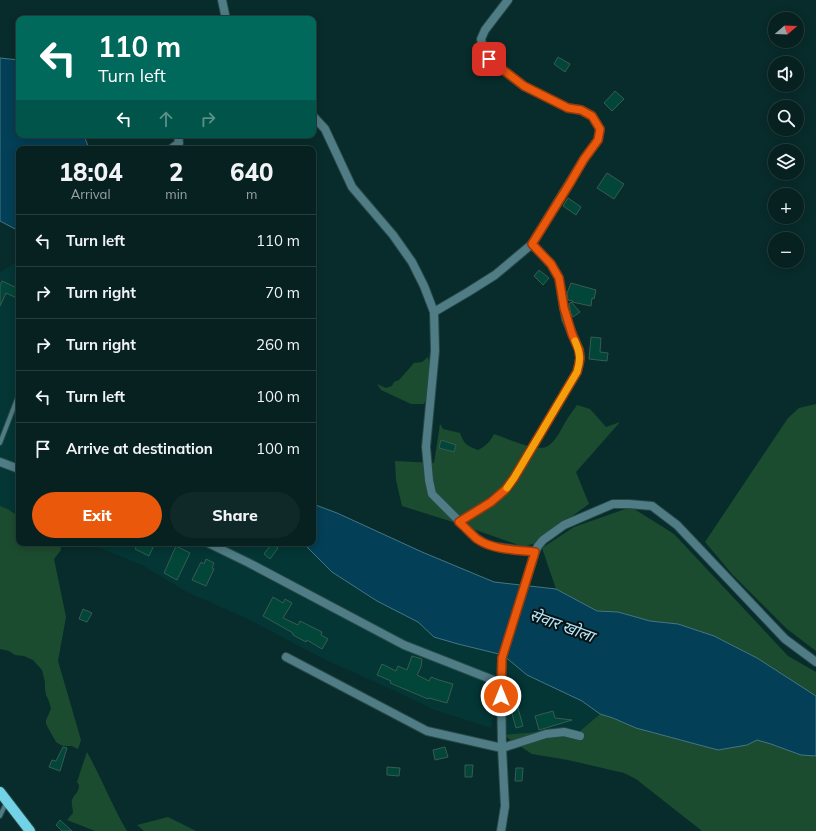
<!DOCTYPE html>
<meta charset="utf-8">
<style>
:root{--surface:#062120;--page:#0f2929;--text:#f1f3f6;--muted:#98a3a5;--line:#273e3e;--accent:#ea580c}
body{margin:0;font-family:Mulish,"Noto Sans Devanagari",sans-serif;background:var(--page);color:var(--text);height:100vh;display:flex;flex-direction:column;font-size:15px;white-space:nowrap}
*{box-sizing:border-box;margin:0}
p{font-size:13px;color:var(--muted)}
.icon{flex:none;width:22px;height:22px;fill:none;stroke:currentColor;stroke-width:2;stroke-linecap:round;stroke-linejoin:round}
.map{position:relative;flex:1;overflow:hidden}
.details{position:absolute;left:16px;top:146px;width:300px;height:400px;display:flex;flex-direction:column;background:var(--surface);border-radius:8px;box-shadow:0 2px 10px #0003,0 0 0 1px var(--line)}
.details>*{flex:none}
.banner{position:absolute;left:16px;top:16px;width:300px;height:122px;border-radius:8px;box-shadow:0 2px 10px #0003,0 0 0 1px var(--line);background:#00695c;color:#fff;overflow:hidden}
.needle{width:26px;rotate:71deg}
.buttons{position:absolute;left:768px;top:12px;display:grid;gap:8px}
.buttons a{display:grid;place-items:center;width:36px;height:36px;border-radius:50%;background:var(--surface);box-shadow:0 2px 10px #0003,0 0 0 1px var(--line);font-size:20px}
.pin{position:absolute;display:grid;place-items:center;width:34px;height:34px;color:#fff;margin:-17px;border-radius:8px;box-shadow:0 2px 6px #0006}
.me{position:absolute;width:44px;margin:-22px;rotate:0deg;stroke-linejoin:round;filter:drop-shadow(0 0 3px #0008)}
.turn{display:flex;align-items:center;gap:14px;height:84px;padding:0 16px;font-size:18px}
.turn .icon{width:52px;height:52px;stroke-width:2.5}
.turn b{display:block;font-size:28px;line-height:34px}
.lanes{display:flex;align-items:center;height:38px;padding:0 16px;background:#0003;justify-content:center;gap:20px;direction:ltr}
.lanes .off{opacity:.35}
.eta{display:flex;justify-content:space-evenly;align-items:center;height:68px;text-align:center}
.eta b{font-size:24px;font-weight:800;line-height:28px}
.cta{display:flex;gap:8px;margin-top:auto;padding:8px 16px}
.cta a{flex:1;height:46px;border-radius:24px;background:var(--accent);color:#fff;font-size:16px;font-weight:800;line-height:46px;text-align:center}
.cta a+a{background:var(--page);color:var(--text)}
ul{padding:0;list-style:none}
li{display:flex;align-items:center;gap:12px;height:52px;padding:0 16px;border-top:1px solid var(--line)}
li div{flex:1}
li b{display:block;font-size:15px}
li em{font-style:normal}
.map>svg:first-child{display:block}
.built{fill:#033635}
.green{fill:#1c4c2f}
.water{fill:#033f56;stroke:#467686}
.building{fill:#014638;stroke:#3b5a51}
.lines{fill:none;stroke-linecap:round;stroke-linejoin:round}
.lane-casing{stroke:#274847;stroke-width:6}
.street-casing{stroke:#274847;stroke-width:10}
.primary-casing{stroke:#274847;stroke-width:12}
.lane{stroke:#507c85;stroke-width:4}
.street{stroke:#507c85;stroke-width:8}
.primary{stroke:#72d3e6;stroke-width:10}
.route-casing{stroke:#983908;stroke-width:10}
.route{stroke:#ea580c;stroke-width:7}
.slow{stroke:#f59e0b;stroke-width:7}
.labels{text-anchor:middle;dominant-baseline:central;stroke-width:4;stroke-linejoin:round;paint-order:stroke}
.water-label{font-size:16px;font-style:italic;fill:#b7e5fc;stroke:#051211}
</style>
<div class="map">
<svg width="816" height="831" viewBox="0 0 816 831">
<rect width="100%" height="100%" fill="#082c2b"/>
<path class="built" d="M14,264l5,2v251l-11,-8 -8,-3v-234z
M80,543h223l29,29 45,29 41,21 16,15 24,7 45,11 24,20 55,26 18,13 -20,17 -43,1 -34,3 -1,-78 -11,71 -56,-18 -53,-25 -56,-25 -78,-41 -61,-27 -45,-27 -42,-17z"/>
<path class="green" d="M428,357l4,16 -4,22 -4,9h-13l-30,-14 -4,-6 9,4 6,-2 2,-4 5,-2 15,-17 8,-1z
M816,404v247l-29,-22 -55,-55 -27,-32 83,-124 11,-10z
M577,405l13,4 16,18 14,-5 -44,50 13,32 -54,39 -11,4 -71,-25 -51,-16 -6,-26 -1,-19 39,2 6,-39 3,5 17,4c4,11 7,13 18,17 8,-4 12,-8 16,-16 12,4 44,19 54,12 9,-6 13,-17 18,-25 3,-6 8,-11 11,-16z
M0,506l8,3 11,8v26h41l1,7 -7,9 12,58 -8,44 23,79 -3,9 -6,-3h-9l-4,-2 -3,-2 -10,-18v-4l5,-11 -2,-8 -3,-6 -1,-6v-7l-3,-12 -9,-10 -9,-4 -9,-1 -6,-4 -9,-2z
M631,507l43,27 114,122 28,16v24l-59,-38 -43,-22 -36,-12 -28,-3 -32,-9 -21,-1 -41,-22 -14,-41 32,-21z
M600,714l13,4 23,10 82,22 29,-5 10,-5 14,4 30,11 15,1v75h-114l-66,-52 -12,-6 -56,-13 -36,-6 -29,-19 34,-3 43,-1z
M87,752c14,25 25,54 40,79h-32l-28,-11 6,-7c0,-4 -2,-9 -1,-13 2,-6 7,-7 7,-15l-2,-3z
M168,817l28,14h-52l-7,-6z"/>
<path class="water" d="M0,58l19,2v75h65l5,14h-70v82l-19,-10z
M313,504l24,9 85,39 72,30 62,7 41,22 21,1 32,9 28,3 36,12 43,22 59,38v60l-15,-1 -30,-11 -14,-4 -10,5 -29,5 -82,-22 -23,-10 -13,-4 -18,-13 -55,-26 -24,-20 -45,-11 -24,-7 -16,-15 -41,-21 -45,-29 -29,-29h10z"/>
<path class="building" d="M558,57l12,7 -5,8 -11,-8z
M615,91l9,8 -12,12 -8,-8z
M607,173l17,11 -10,15 -17,-11z
M568,198l13,9 -5,8 -13,-9z
M539,270l10,8 -6,7 -9,-9z
M2,281l17,8v10l-13,-6 -6,13v-21z
M571,283l25,7 -2,9 -2,-1 -1,8 -19,-4 1,-1 -5,-1 -1,-7z
M571,302l9,10 -7,5 -2,-3 -2,-10z
M591,337l10,1 -1,14 8,1 -1,8 -18,-2z
M441,440l15,5 -2,7 -15,-4z
M138,543h17l-6,13 -14,-7z
M272,543l6,5 -8,11 -6,-5z
M176,546l14,7 -13,27 -13,-7z
M206,559l8,4 -2,5 2,1 -8,17 -14,-6 9,-18 3,2z
M273,597l10,6 2,-4 7,4 -9,15 15,7 2,-4 22,11 -1,3 7,4 -6,10 -15,-9 -1,2 -13,-7v-2l-30,-17z
M83,609l9,4 -5,9 -8,-3z
M412,656l10,3 -1,8 -4,8 12,6 2,-4 8,3 14,4 -6,19 -18,-5 -1,1 -38,-16 1,-2 -14,-6 5,-11 14,7 2,-5 9,4z
M516,701l7,25 -7,2 -7,-25z
M553,711l2,7 17,2 -33,10 -4,-14z
M63,747l4,1 -7,23 -11,-4 3,-7 4,1z
M445,747l3,10 -13,3 -2,-10z
M465,765h8l-1,12h-7z
M387,767l13,1 -1,8 -12,-1z
M516,768h7l-1,13h-7z
M60,820l12,11h-10l-6,-6z"/>
<g class="lines">
<defs>
<path id="lane" d="M0,443l19,-49
M0,816l7,-15"/>
<path id="street" d="M222,0l4,19
M313,116l12,13 27,58 41,48 19,27 12,24 10,26 1,39 -9,96 3,33 3,14 44,44 10,6 11,3 38,5 -33,106 -1,25 1,65 3,58 -4,25
M171,149l8,-6 -1,-8
M434,312l34,-20 27,-17 37,-31 52,-85 14,-19 2,-11 -8,-13 -11,-6 -13,-2 -44,-22 -35,-27 -6,-10 -2,-10 4,-9 23,-30
M0,462l19,7
M459,521l32,-19 14,-12 9,-12 63,-106 2,-8 1,-6 -1,-8 -13,-31 -2,-11 -5,-30 -8,-14 -19,-20
M208,543l41,20 155,82 97,38
M535,552l3,-6 5,-6 21,-15 49,-21h16l23,2 25,19 108,114 31,23
M286,657l141,74 75,17 44,-14 18,-2 16,4"/>
<path id="primary" d="M0,792l30,39"/>
</defs>
<use href="#lane" class="lane-casing"/>
<use href="#street" class="street-casing"/>
<use href="#primary" class="primary-casing"/>
<use href="#lane" class="lane"/>
<use href="#street" class="street"/>
<use href="#primary" class="primary"/>
</g>
<g class="lines">
<defs>
<path id="route" d="M489,59l35,27 44,22 13,2 11,6 8,13 -2,11 -14,19 -14,24 -38,61 19,20 8,14 5,30 8,26 7,16 1,8 -1,6 -2,8 -63,106 -9,12 -14,12 -32,20c6,5 12,12 18,17 16,11 39,11 58,13l-33,106 -1,38"/>
</defs>
<use href="#route" class="route-casing"/>
<use href="#route" class="route"/>
<path class="slow" d="M507,488l7,-10 63,-106c4,-13 3,-19 -2,-31"/>
</g>
<g class="labels">
<g class="water-label">
<text transform="translate(562 625) rotate(20)">सेवार खोला</text>
</g>
</g>
</svg>
<div class="buttons">
<a><svg class="needle" viewBox="-14 -14 28 28"><path d="M0-13l5 13h-10z" fill="#e53935"/><path d="M0 13l5-13h-10z" fill="#98a3a5"/></svg></a>
<a><svg class="icon" aria-label="sound" viewBox="0 0 24 24"><path d="M4 9h4l5-4v14l-5-4H4zM17 9q2 3 0 6"/></svg></a>
<a><svg class="icon" aria-label="search" viewBox="0 0 24 24"><circle cx="10" cy="10" r="6"/><path d="M15 15l6 6"/></svg></a>
<a><svg class="icon" aria-label="layers" viewBox="0 0 24 24"><path d="M12 4l9 5-9 5-9-5zM3 14l9 5 9-5"/></svg></a>
<a>+</a>
<a>−</a>
</div>
<div class="pin" style="left:489px;top:59px;background:#d93025"><svg class="icon" aria-label="arrive" viewBox="0 0 24 24"><path d="M6 21V4h12l-3 4 3 4H6"/></svg></div>
<svg class="me" style="left:501px;top:696px" viewBox="-20 -20 40 40"><circle r="17" fill="#ea580c" stroke="#fff" stroke-width="3"/><path d="M0-11L8 9 0 5-8 9z" fill="#fff"/></svg>
<div class="banner">
<div class="turn"><svg class="icon" aria-label="left" viewBox="0 0 24 24"><path d="M17 20v-9H6M10 6l-5 5 5 5"/></svg><div><b>110 m</b>Turn left</div></div>
<div class="lanes"><svg class="icon" aria-label="left" viewBox="0 0 24 24"><path d="M17 20v-9H6M10 6l-5 5 5 5"/></svg><svg class="icon off" aria-label="ahead" viewBox="0 0 24 24"><path d="M12 20V5M6 11l6-6 6 6"/></svg><svg class="icon off" aria-label="right" viewBox="0 0 24 24"><path d="M7 20v-9h11M14 6l5 5-5 5"/></svg></div>
</div>
<section class="details">
<div class="eta">
<div><b>18:04</b><p>Arrival</p></div>
<div><b>2</b><p>min</p></div>
<div><b>640</b><p>m</p></div>
</div>
<ul>
<li><svg class="icon" aria-label="left" viewBox="0 0 24 24"><path d="M17 20v-9H6M10 6l-5 5 5 5"/></svg><div><b>Turn left</b></div><em>110 m</em></li>
<li><svg class="icon" aria-label="right" viewBox="0 0 24 24"><path d="M7 20v-9h11M14 6l5 5-5 5"/></svg><div><b>Turn right</b></div><em>70 m</em></li>
<li><svg class="icon" aria-label="right" viewBox="0 0 24 24"><path d="M7 20v-9h11M14 6l5 5-5 5"/></svg><div><b>Turn right</b></div><em>260 m</em></li>
<li><svg class="icon" aria-label="left" viewBox="0 0 24 24"><path d="M17 20v-9H6M10 6l-5 5 5 5"/></svg><div><b>Turn left</b></div><em>100 m</em></li>
<li><svg class="icon" aria-label="arrive" viewBox="0 0 24 24"><path d="M6 21V4h12l-3 4 3 4H6"/></svg><div><b>Arrive at destination</b></div><em>100 m</em></li>
</ul>
<div class="cta"><a>Exit</a><a>Share</a></div>
</section>
</div>
